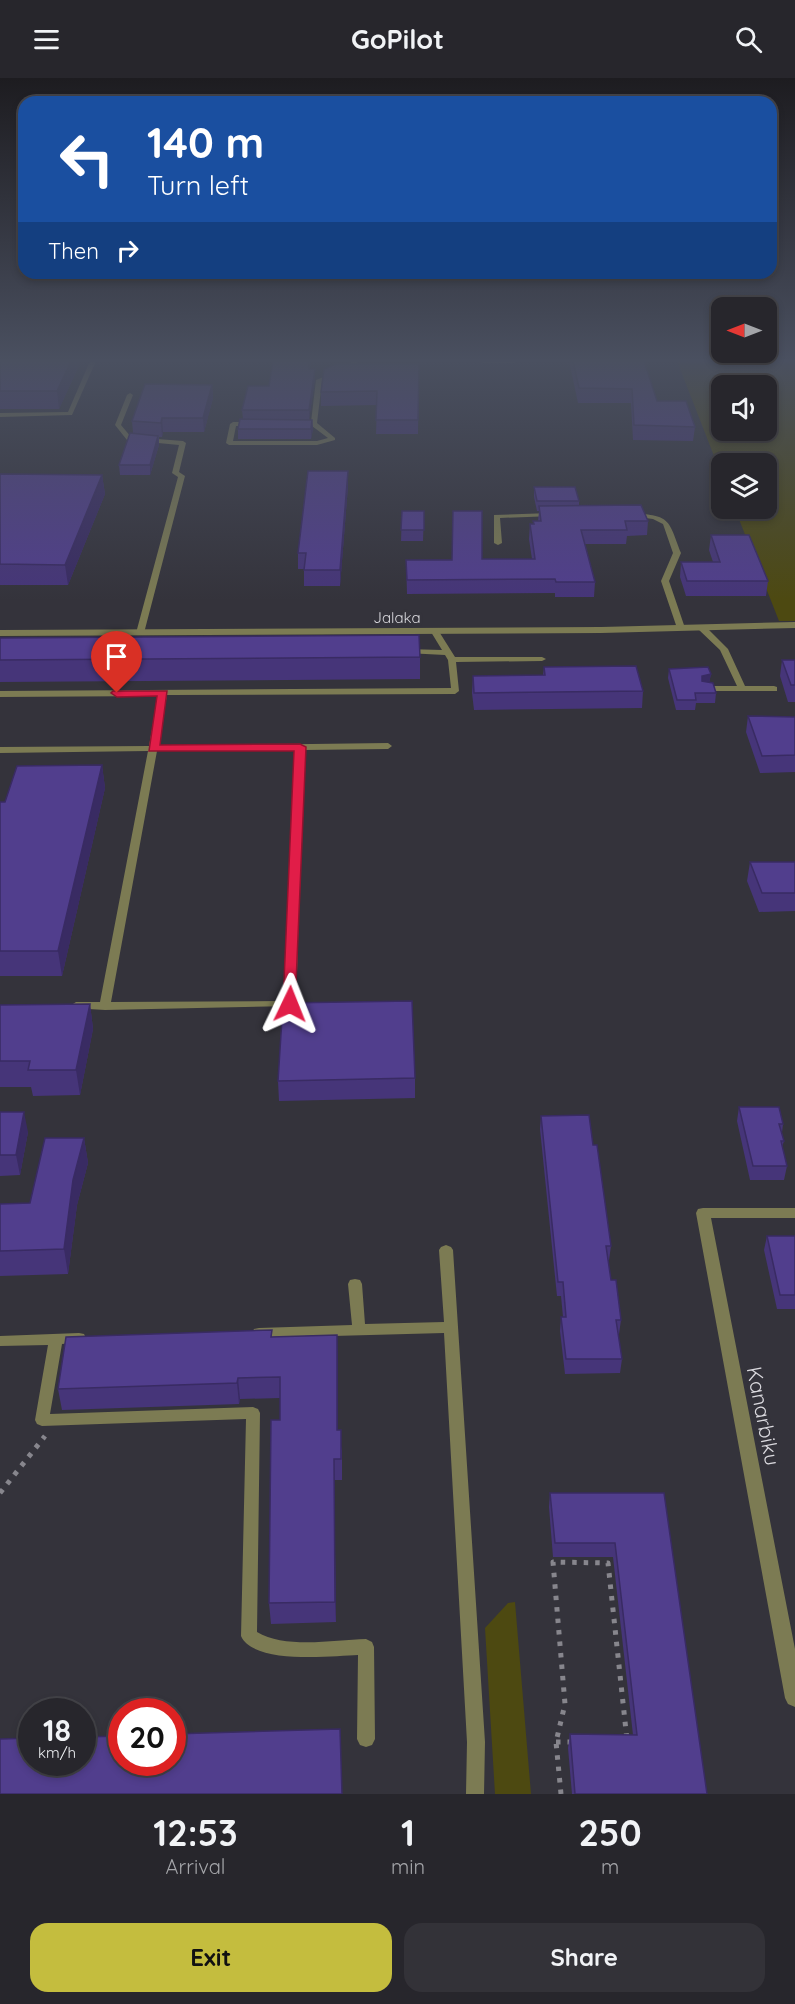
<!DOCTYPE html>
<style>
:root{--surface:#27262c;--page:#333238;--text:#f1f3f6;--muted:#a4a5a9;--line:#434348;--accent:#c4bd3e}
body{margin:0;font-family:Quicksand,sans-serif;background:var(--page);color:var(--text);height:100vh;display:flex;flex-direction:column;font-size:22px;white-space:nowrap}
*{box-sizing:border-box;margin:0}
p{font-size:20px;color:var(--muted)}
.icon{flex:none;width:33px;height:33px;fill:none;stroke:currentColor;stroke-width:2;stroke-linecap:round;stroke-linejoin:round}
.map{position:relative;height:1716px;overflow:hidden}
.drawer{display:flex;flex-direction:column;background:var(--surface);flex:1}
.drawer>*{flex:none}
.guide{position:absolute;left:18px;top:18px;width:759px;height:183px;border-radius:18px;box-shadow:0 3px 9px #0003,0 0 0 2px var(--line);background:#1a4fa0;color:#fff;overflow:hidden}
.needle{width:39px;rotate:270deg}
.buttons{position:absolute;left:711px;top:219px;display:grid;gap:12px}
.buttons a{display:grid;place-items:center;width:66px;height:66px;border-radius:12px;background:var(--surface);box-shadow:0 3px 9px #0003,0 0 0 2px var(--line);font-size:30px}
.speed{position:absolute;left:18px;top:1620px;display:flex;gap:12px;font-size:30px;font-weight:700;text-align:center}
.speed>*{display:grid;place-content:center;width:78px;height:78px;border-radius:50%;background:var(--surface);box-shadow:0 3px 9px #0003,0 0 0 2px var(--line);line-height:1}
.speed small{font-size:15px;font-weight:400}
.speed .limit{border:9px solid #d22;background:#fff;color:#111}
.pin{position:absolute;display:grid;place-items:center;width:51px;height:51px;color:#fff;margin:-62px -26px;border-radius:50% 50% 50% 0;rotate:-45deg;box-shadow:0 0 6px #0007}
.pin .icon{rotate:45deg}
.me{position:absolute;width:66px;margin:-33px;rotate:2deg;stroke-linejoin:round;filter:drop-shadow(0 0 4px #0008)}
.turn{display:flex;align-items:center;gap:21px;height:126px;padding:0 30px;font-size:27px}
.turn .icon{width:78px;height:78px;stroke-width:2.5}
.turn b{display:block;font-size:42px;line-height:51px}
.then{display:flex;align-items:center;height:57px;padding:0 30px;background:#0003;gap:12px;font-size:22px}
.eta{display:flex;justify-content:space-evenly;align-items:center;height:102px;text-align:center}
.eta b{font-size:36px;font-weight:800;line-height:42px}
.button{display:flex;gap:12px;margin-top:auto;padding:12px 30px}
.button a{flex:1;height:69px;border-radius:18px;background:var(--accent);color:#111;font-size:24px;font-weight:800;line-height:69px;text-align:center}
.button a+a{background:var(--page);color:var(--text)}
header{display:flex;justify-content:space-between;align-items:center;height:78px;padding:0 30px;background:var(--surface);font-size:27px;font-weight:800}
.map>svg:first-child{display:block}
.green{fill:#4d4911;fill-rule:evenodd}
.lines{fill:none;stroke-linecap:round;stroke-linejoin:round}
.path{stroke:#87868d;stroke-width:5;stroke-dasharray:4.5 7;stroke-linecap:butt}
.lane{fill:#7c7b53;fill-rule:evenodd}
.street{fill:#7c7b53;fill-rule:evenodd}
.wall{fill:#463579}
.shaded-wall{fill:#392b63}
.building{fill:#513e8d;stroke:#392b63;stroke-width:1.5}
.route{fill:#e11d48;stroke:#92132f;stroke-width:1.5}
.labels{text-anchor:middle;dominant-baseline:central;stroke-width:6;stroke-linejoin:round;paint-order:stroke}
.far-street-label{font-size:15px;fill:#dbdadf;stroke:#34333b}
.near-street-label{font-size:21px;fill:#dbdadf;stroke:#34333b}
</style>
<header><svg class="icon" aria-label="menu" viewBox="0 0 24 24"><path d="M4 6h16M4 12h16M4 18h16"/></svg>GoPilot<svg class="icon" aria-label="search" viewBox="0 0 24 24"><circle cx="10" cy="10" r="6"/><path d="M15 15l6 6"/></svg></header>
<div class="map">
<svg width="795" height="1716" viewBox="0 0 795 1716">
<rect width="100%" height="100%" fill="#34333b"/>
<path class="green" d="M677,283h118v260h-16l-44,-112 31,-1v-44h-44l-1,10zM722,308h44v44h-44z
M515,1524l16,192h-36l-10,-166 23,-25z"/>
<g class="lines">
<path class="path" d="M0,1415l45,-57
M556,1664h16
M561,1716l-5,-52 9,-38 -12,-142 55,1 19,177"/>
<path class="lane" d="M90,283h6l-24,54 -72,2v-4l68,-1z
M351,283h6l-1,7 -34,13 -5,42 18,15v2l-18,5h-88l-3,-2 4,-19 3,-2h78l5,-42 35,-14zM236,348h76l16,12 -11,3h-84z
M480,283h37l-3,2h-31z
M130,315l3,2 -12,30 10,12 52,4 3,2 -7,29 6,4 -41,157 -4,2 -4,-2 42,-156 -6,-4 7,-28 -52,-5 -12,-15 12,-30z
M551,435l2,1v2l-53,2 2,25 -4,2 -4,-2v-28z
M633,435c38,3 35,6 48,40l-12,28 16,47 -1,2h-3l-4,-2 -16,-47 12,-28 -10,-29 -10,-5 -22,-3v-2z
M698,547h6l24,24 17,37h29l3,1v4h-74v-4l3,-1h31l-17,-36 -22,-21z
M432,552h6l17,27h87l4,2 -4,2 -86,1 3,29 -4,3 -288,1 -9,51 230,-3 4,3 -4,3 -84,1 -8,254 -2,2 -189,4 -33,-2 -2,-2 6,-4h24l48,-251 -148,2v-6l149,-1 9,-50 -158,1v-6l451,-3 -3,-28 -3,-5 -39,-2 -4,-2 4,-2 36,1 -11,-18zM295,672l-10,251 -174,1 46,-251z
M446,1167l5,2 2,3 32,492 -1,52h-18l1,-52 -23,-409 -185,5 -5,-1 -2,-4 2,-4 5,-1 93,-3 -4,-41 2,-4 5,-1 5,1 2,4 3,40 79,-2 -5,-72 2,-3z
M79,1255l5,1 2,4 -2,4 -22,2 -12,70 203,-7 5,2 2,4 -3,219c28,17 77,8 109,7l6,3 2,5 1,92 -3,6 -6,2 -6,-2 -3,-6 1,-84c-26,1 -104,10 -117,-19l5,-217 -204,7 -5,-2 -2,-4 13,-75 -48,1v-10z"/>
<path class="street" d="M795,544v6l-194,5 -601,3v-6l601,-3z
M703,1130h92v10h-84l84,431v58l-7,-3 -3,-6 -89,-485 2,-4z"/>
</g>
<path class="wall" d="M0,283h81l-22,48h-59z
M273,283h38l-1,8h5v9l-6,42h3l1,9 -2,10h-73v-10l5,-10 -1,-9 27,-24z
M569,283h75l13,40 38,26 -2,14 -60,-1 -2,-37h-53z
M419,286l-1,70h-42l1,-29 -56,1v-14z
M212,307l1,13 -9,34h-41l-1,5h-3v8l-9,30h-30l-1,-10 14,-32 -1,-12z
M348,393v15l-8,100h-36v-17h-6v-16z
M0,396l102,1 3,19 -37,91h-68z
M534,409l45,14v5l69,15 -1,14 -20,1 -1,8h-41l10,38 -1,15h-39v-4l-148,1 -1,-34 126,-1 -3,-20 1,-15h3v-3h5l1,-10h-2l-3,-14z
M402,433h22l-1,30h-22z
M711,457l57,46 -2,15h-80l-6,-19 1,-15h32l-4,-12z
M0,560l420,19v22l-420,3z
M782,582h13v42h-7l-8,-26z
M544,589l99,24 -1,17 -168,2 -2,-17 1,-17 70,-1z
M669,591l42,5 -2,9 7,10 -1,10h-19l-1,7h-19l-8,-32z
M748,638l47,1v55l-35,1 -14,-41z
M102,687l3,23 -43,188h-62v-174h5z
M750,784h45v49l-36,1 -12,-31z
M90,926l3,25 -13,66 -47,1 -2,-9h-31v-82z
M415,1000v20l-136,3 -1,-20z
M739,1029l44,17 -1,9 2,8 -2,6 5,19 -3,14h-34l-13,-59z
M0,1034l28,20 -8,43 -20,1z
M541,1038l52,29 18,101 -2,14h-1l3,20 10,40 -2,14h-1l4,25 -2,14 -55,1 -5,-43 1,-14h2l-2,-21h-4l-17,-167z
M84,1060l4,25 -11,42 -9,69 -68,2v-72l30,-1z
M767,1158h28v73h-18l-13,-59z
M337,1257l1,95 4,21v29h-8l2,142 -65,2 -2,-21 11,-183v-22l-40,1 -1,5 -177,6 -4,-21 214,-52z
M550,1415h114l43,301h-135l-4,-46 2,-14 63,1 -20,-178h-60l-4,-50z"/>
<path class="shaded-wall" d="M71,283h10l-22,48 -2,-18z
M315,291v9l-6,42v-10z
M212,307l1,13 -9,34 -1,-14z
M162,340l1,14 -1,5 -1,-14z
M312,342l1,9 -2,10v-10z
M158,358l1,9 -9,30v-10z
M348,393v15l-8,100v-16z
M102,397l3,19 -37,91 -3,-20z
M711,596l-2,10 -8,2 1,-10z
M102,687l3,23 -43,188 -4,-25z
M90,926l3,25 -13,66 -4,-25z
M24,1034l4,20 -8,43 -4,-20z
M84,1060l4,25 -11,42 -9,69 -4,-25 9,-69z
M337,1257l1,21v95l-1,-21z
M238,1300l2,21 -1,5 -2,-21z
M334,1381v21l2,142 -1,-20z"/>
<path class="building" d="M0,283h71l-14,30h-57z
M273,283h36v8h6l-6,41h-67l6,-24h21z
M573,283h71l13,40h29l9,26 -61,-2 -2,-36 -53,-1z
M336,286h83l-1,56h-42l1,-29 -56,1 3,-23z
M145,306l67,1 -9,33h-41l-1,5 -29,-2z
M240,341l72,1 -1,9h-73z
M130,355l28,3 -8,29h-31z
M308,393h40l-8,99h-36l2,-17h-8z
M0,396l102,1 -37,90 -65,-1z
M534,409h41l4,14h-42z
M641,427l7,16h-23l2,9h-46l14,52h-39l-1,-3 -148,1 -1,-20h46l1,-49h29v48h53l-5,-35h4l-1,-3h8l-2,-15z
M402,433h22v19h-23z
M711,457h38l19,46h-81l-6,-19h39z
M419,557l1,22 -420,3v-22z
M782,582h13v25h-4z
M636,588l7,25 -169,2 -1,-17 72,-1 -1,-8z
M708,589l3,7 -9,2v5l11,2 3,10h-21l1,7h-19l-8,-31z
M748,638l47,1v38l-33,1z
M102,687l-44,186h-58v-149h5l12,-36z
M750,784h45v31h-33z
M412,923l3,77 -137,3 5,-78z
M90,926l-14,66h-48l2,-9h-30v-56z
M739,1029h40l4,17h-4l5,17h-3l6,25h-34z
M0,1034h24l-8,43h-16z
M589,1037l4,30h4l14,101h-5l5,34h5l5,40h-5l6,39h-56l-5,-42h5l-3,-35h-5l-17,-166z
M45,1060h39l-11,42 -9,69 -64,2v-47l30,-1z
M767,1158h28v59h-15z
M272,1252l-1,7 66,-2v95h4v29h-7l1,143 -66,1 2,-183h9v-43l-42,1 -1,5 -179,6 8,-52z
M550,1415h114l43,301h-132l-5,-60 67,1 -22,-192h-60z
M340,1651l2,65h-342v-55l32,-1v24h50v-25l40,-1v26h50v-28z"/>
<linearGradient id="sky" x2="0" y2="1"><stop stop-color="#1d1c20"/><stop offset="0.54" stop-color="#4a5060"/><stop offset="1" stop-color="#4a5060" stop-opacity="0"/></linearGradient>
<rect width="795" height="523" fill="url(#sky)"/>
<path class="route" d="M113,613h54l-7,54 140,-1 6,3 -11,260h-10l-2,-3 11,-253h-145l8,-55 -40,1 -6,-4z"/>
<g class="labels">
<g class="far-street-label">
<text x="397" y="539">Jalaka</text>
</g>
<g class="near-street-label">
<text transform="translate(764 1338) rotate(79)">Kanarbiku</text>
</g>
</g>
</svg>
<div class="buttons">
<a><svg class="needle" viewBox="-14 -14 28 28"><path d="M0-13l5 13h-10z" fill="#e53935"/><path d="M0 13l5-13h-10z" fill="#a4a5a9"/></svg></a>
<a><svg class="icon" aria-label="sound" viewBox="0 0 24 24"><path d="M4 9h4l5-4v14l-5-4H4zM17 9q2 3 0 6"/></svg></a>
<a><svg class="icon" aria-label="layers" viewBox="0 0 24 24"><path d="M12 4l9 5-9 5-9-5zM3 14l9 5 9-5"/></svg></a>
</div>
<div class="speed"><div>18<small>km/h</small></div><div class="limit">20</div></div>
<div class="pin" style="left:117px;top:615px;background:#d93025"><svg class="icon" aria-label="arrive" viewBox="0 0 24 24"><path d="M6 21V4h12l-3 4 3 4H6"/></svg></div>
<svg class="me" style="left:290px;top:926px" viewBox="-20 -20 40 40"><path d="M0-17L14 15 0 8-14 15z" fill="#e11d48" stroke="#fff" stroke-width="4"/></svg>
<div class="guide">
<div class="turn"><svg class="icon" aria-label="left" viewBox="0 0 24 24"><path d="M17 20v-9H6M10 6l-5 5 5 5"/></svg><div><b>140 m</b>Turn left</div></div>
<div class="then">Then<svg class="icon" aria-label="right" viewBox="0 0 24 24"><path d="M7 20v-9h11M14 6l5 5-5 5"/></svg></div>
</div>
</div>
<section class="drawer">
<div class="eta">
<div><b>12:53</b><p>Arrival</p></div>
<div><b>1</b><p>min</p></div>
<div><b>250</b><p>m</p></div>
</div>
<div class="button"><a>Exit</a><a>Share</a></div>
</section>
